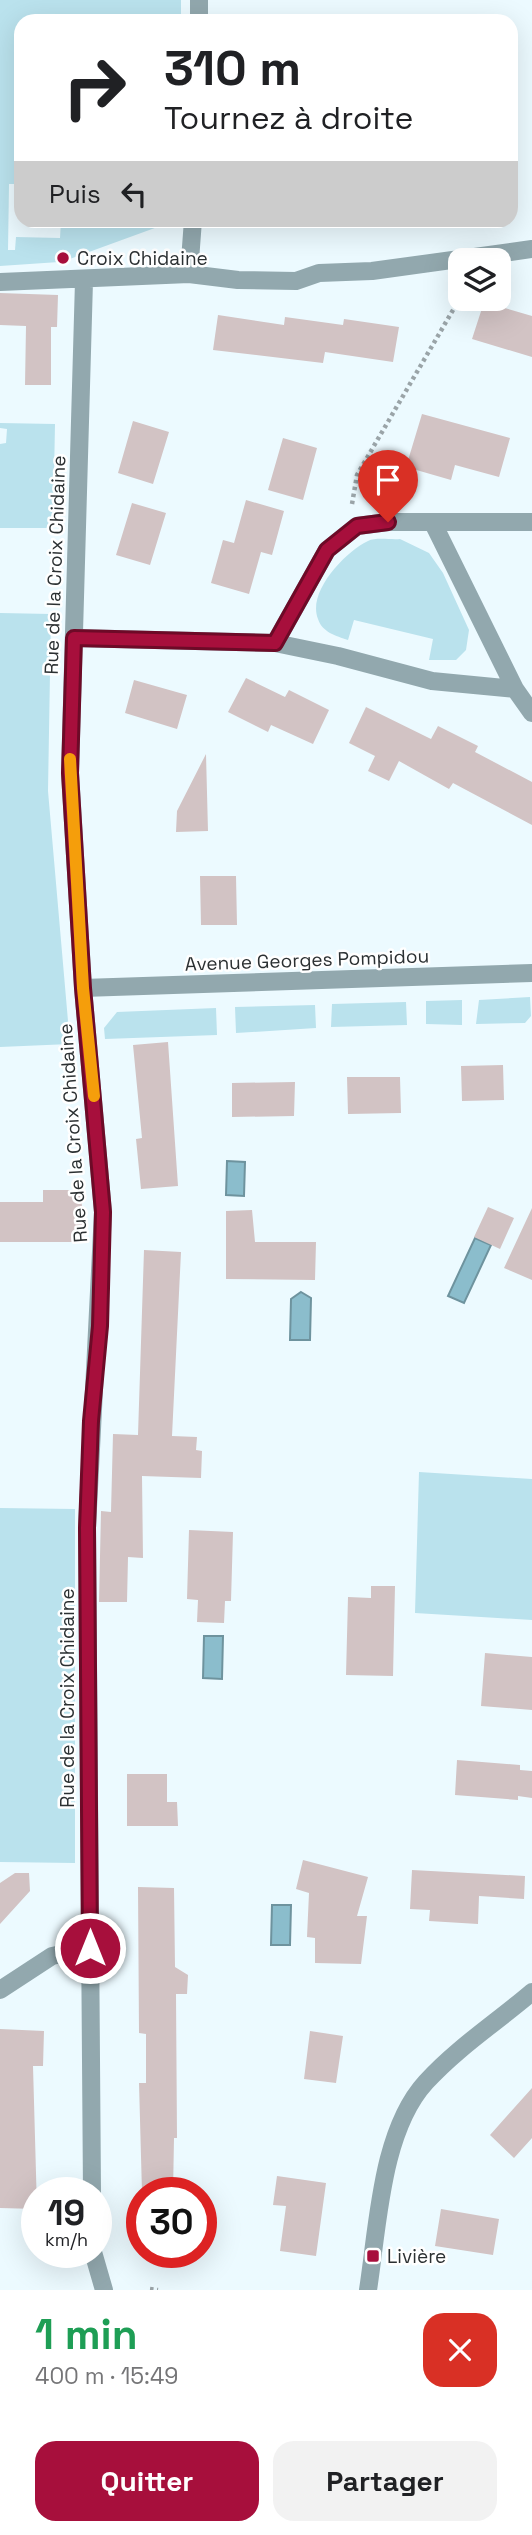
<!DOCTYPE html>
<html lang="fr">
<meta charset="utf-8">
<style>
:root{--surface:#fff;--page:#f2f2f2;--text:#202124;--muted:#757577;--accent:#a70f3c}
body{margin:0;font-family:"Space Grotesk",sans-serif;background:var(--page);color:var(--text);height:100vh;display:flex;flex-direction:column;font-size:26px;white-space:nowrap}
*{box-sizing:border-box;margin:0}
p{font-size:23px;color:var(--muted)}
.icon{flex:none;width:38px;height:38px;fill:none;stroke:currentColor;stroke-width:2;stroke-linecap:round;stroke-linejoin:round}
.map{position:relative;height:2290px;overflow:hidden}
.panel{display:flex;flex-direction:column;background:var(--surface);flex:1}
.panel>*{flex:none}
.guide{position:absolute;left:14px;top:14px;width:504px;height:214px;border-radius:21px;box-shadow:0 7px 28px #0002;background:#fff;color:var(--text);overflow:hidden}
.controls{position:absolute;left:448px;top:248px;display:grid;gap:14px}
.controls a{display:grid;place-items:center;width:63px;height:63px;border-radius:14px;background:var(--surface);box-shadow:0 7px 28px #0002;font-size:35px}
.speed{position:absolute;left:21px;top:2177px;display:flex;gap:14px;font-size:35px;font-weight:700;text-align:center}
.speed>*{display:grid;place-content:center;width:91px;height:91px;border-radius:50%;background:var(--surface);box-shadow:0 7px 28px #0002;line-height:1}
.speed small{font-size:18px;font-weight:400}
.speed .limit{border:10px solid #d22;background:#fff;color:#111}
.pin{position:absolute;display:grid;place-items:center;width:60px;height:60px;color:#fff;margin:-72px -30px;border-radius:50% 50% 50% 0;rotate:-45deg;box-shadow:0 0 7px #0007}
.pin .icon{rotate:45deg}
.me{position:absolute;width:77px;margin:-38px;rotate:0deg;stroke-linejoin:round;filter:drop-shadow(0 0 5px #0008)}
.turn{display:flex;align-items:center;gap:24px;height:147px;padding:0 35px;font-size:32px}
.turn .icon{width:91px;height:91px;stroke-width:2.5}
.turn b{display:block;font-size:49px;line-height:60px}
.then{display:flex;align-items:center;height:66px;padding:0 35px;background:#0003;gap:14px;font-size:26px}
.round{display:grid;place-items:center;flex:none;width:74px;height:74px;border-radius:21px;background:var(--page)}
.summary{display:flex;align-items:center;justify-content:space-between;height:119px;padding:0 35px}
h1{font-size:42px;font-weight:800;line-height:52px;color:#1e9e55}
.button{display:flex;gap:14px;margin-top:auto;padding:14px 35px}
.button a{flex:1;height:80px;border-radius:21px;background:var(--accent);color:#fff;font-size:28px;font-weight:800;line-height:80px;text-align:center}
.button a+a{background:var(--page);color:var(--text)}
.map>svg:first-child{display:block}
.green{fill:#bae2ed}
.water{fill:#8bbdcc;stroke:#6e939e;stroke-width:2}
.building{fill:#d2c3c4}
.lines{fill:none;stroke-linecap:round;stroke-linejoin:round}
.path{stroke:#9aa4a8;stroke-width:4.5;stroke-dasharray:3.5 3.5;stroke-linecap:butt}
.minor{stroke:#92a8ae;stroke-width:18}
.route-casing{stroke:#6d0a27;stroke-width:18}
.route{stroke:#a70f3c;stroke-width:12}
.slow{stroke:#f59e0b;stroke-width:12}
.poi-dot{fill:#a70f3c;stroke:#fff;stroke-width:2.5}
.labels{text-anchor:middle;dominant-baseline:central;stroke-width:5;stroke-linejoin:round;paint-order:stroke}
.poi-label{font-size:19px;fill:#2b3032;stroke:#fff;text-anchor:start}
.street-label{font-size:19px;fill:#2b3032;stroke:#fff}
</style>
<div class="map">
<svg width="532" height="2290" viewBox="0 0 532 2290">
<rect width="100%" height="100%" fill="#ecfaff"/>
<path class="green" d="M0,0h181v21h-160v163h-12l-1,66h7l1,-13 44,1 1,-17h105l-3,4 -96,35 -1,-6h-6l-1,8 -59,4z
M0,423l55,1 -2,104h-53v-84l6,-1 1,-14 -7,-1z
M400,539l29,14 14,20 26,57 -3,20 -10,10h-27l4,-21 -79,-19 -6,20c-12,-4 -26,-8 -30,-21 -11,-27 27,-67 50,-78 8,-4 23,-1 32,-2z
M0,613l51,1 -3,177 22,253 -70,3z
M530,997l1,19 -6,7 -49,1 3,-24z
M462,1000v25l-36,-1v-23z
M406,1002l1,23 -76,2 1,-23z
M315,1005l1,23 -80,5 -1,-26z
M216,1008l1,27 -112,4 -1,-11 13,-16z
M419,1472l113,7v141l-117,-7z
M0,1508l75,1v354l-75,-1z"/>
<path class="water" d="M227,1161l18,1 -1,34 -18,-1z
M475,1238l16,7 -27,58 -16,-7z
M301,1292l10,6 -1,42h-20l1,-41z
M204,1636h19l-1,43 -19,-1z
M272,1905h19l-1,40h-19z"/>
<path class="building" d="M0,293l58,2 -1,32h-6v58h-26l1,-59 -26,-1z
M484,302l48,14v41l-60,-18z
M218,315l66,10 1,-8 58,8 1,-6 55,8 -6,35 -68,-10 -2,11 -110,-13z
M422,414l88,24 -11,39 -44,-12 -4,15 -45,-13z
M133,421l36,11 -16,52 -35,-11z
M283,438l34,10 -14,52 -35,-10z
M246,500l38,11 -12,44 -11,-3 -12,42 -38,-11 12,-43 11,3z
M132,503l34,10 -16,52 -34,-10z
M246,678l39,19 4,-7 40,20 -16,34 -42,-19 -3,7 -40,-20z
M134,680l53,15 -10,34 -52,-16z
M366,707l65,32 7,-13 40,20 -3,6 57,30v43l-79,-42 -4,6 -50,-28 -10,20 -21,-10 7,-15 -26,-13z
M206,754l2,77 -32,1 1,-21z
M200,876h36l1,49h-36z
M168,1042l10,144 -37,3 -5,-50 6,-1 -9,-93z
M503,1065l1,35 -42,1 -1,-35z
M347,1077h53l1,36 -53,1z
M295,1082l-1,34 -62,1v-34z
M43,1190h38l3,52h-84v-40h43z
M488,1207l26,11 -14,31 -26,-12z
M532,1208v72l-28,-12z
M252,1210l3,32h61l-1,38 -89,-1v-68z
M144,1250l37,2 -9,184 25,1 -1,13 6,1 -1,27 -59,-2 1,82 -15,-1 -1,45h-28l2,-91 10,1 2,-78 25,1z
M189,1530l44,2 -2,69h-6l-1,22 -27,-1 1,-22 -11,-1z
M371,1586h24l-2,90 -47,-1 2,-78 23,1z
M485,1653l47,4v53l-51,-4z
M457,1760l63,5v5l12,1v27l-14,-2v4l-63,-5z
M127,1774h40v28h10l1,24h-51z
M303,1860l65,17 -11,39h10l-6,48 -46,-1v-25l-8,-1 2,-44 -13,-4z
M412,1870l113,6 -1,23 -45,-3 -1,28 -49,-3 1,-11 -20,-1z
M15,1873h14l1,18 -30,33v-41z
M138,1887l36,1 1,79 13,8 -1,19h-11l1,144h-3l-1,55h-31l-3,-110h7v-49l-7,-1z
M0,2029l44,2 -1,35h-10l4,143 -37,-1z
M310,2031l33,5 -7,47 -32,-4z
M532,2088v50l-18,20 -24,-23z
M277,2176l49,7 -10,73 -36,-5 6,-45 -13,-1z
M441,2209l58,10 -6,36 -58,-9z"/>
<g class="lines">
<path class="path" d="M352,504l5,-29 103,-177
M150,2289l8,1"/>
<path class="minor" d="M199,21v-21
M189,274l4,-54
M84,281l-14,492 13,215 20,224 -16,316 5,665
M0,282l189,-8 49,6 58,1 23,-8 53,-2 160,-22
M433,523l82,166 17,24
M74,638l201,5 63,13 94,25 83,8
M275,643l52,-93 30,-24 31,-4h144
M83,988l449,-15
M0,1990l52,-34 38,-8
M93,2252l11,38
M368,2290c10,-64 13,-159 58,-208 32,-35 71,-60 106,-90"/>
</g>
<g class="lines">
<defs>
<path id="route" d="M90,1948l-3,-420 4,-107 9,-95 3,-114 -20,-224 -13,-215 4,-135 201,5 52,-93 30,-24 31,-4"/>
</defs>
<use href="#route" class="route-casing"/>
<use href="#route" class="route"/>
<path class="slow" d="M70,759l13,229 11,108"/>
</g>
<g class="poi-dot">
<circle cx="63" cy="258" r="7"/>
<rect x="366" y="2249" width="14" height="14" rx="3.5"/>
</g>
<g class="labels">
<g class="poi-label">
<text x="77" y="258">Croix Chidaine</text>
<text x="387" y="2256">Livière</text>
</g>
<g class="street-label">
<text transform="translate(55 565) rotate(-88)">Rue de la Croix Chidaine</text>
<text transform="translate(307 960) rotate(-2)">Avenue Georges Pompidou</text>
<text transform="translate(73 1133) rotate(-94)">Rue de la Croix Chidaine</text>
<text transform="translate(67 1698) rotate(-90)">Rue de la Croix Chidaine</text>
</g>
</g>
</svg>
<div class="controls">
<a><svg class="icon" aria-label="layers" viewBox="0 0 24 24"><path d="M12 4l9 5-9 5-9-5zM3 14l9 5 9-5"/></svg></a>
</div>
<div class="speed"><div>19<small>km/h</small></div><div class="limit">30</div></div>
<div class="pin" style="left:388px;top:522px;background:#d93025"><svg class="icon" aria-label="arrive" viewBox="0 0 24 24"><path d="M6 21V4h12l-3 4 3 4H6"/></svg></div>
<svg class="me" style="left:90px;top:1948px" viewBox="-20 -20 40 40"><circle r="17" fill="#a70f3c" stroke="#fff" stroke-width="3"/><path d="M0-11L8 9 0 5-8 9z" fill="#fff"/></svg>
<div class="guide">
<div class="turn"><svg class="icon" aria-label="right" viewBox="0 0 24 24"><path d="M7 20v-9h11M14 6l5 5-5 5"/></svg><div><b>310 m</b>Tournez à droite</div></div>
<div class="then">Puis<svg class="icon" aria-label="left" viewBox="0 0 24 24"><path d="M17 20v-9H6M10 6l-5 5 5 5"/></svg></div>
</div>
</div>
<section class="panel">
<div class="summary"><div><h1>1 min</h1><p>400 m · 15:49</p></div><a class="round" style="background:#d93025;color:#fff"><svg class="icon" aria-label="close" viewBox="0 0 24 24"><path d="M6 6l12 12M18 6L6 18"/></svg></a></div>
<div class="button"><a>Quitter</a><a>Partager</a></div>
</section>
